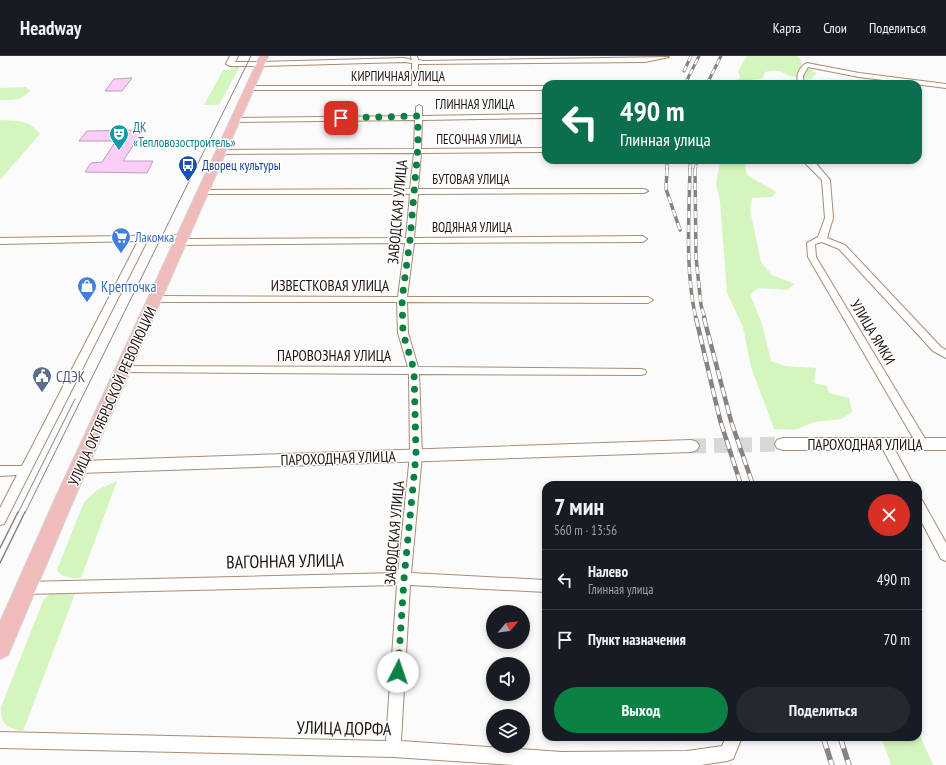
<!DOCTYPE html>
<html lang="ru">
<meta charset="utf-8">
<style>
:root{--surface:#171b24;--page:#242831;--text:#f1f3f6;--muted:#9ea1a6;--line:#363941;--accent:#0b8043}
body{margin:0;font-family:"PT Sans Narrow",sans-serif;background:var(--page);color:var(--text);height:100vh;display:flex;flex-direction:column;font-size:15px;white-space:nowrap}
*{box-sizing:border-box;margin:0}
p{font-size:13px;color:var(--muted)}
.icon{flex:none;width:22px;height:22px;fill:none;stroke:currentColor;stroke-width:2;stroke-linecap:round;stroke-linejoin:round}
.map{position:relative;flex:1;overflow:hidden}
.side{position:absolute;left:542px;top:425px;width:380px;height:260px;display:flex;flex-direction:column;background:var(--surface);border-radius:12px;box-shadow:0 2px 6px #0003}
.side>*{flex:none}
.guide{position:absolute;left:542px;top:24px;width:380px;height:84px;border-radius:12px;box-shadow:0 2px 6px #0003;background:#0b6e4f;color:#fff;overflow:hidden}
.needle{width:26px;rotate:61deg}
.buttons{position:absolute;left:486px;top:549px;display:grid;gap:8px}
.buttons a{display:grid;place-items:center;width:44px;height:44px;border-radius:50%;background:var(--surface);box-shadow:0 2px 6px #0003;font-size:20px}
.pin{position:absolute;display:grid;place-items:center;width:34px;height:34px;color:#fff;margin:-17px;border-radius:8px;box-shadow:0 2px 6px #0006}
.me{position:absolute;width:44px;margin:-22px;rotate:4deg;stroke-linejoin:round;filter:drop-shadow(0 0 3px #0008)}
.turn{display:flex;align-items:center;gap:14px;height:84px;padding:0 12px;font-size:18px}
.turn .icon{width:52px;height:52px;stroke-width:2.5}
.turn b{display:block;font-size:28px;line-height:34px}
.round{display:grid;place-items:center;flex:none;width:42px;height:42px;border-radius:21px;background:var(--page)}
.head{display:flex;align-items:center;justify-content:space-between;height:68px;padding:0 12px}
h1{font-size:24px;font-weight:600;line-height:30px}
.primary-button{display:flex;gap:8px;margin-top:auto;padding:8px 12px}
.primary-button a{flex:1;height:46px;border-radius:24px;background:var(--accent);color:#fff;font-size:16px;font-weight:600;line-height:46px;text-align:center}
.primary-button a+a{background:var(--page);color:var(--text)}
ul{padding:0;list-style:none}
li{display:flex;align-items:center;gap:12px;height:60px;padding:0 12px;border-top:1px solid var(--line)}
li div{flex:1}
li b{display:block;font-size:15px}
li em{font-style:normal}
header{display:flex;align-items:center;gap:24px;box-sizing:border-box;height:56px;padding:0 20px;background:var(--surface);border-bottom:1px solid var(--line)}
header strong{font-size:19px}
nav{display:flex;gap:22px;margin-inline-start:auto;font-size:14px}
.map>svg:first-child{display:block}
.green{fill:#d4f6be}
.building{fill:#fbcef9;stroke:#bb9fb9}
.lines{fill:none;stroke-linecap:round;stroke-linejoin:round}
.secondary-tunnel{stroke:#dad8d7;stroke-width:15;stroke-dasharray:15 8;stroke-linecap:butt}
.minor-casing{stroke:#a98c74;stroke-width:2}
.tertiary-casing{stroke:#a98c74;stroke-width:2}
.secondary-casing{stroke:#a98c74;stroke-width:2}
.primary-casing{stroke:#d7d5d3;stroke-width:2}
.minor{fill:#fff;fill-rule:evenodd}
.tertiary{fill:#fff;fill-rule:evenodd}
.secondary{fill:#fff;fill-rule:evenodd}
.primary{fill:#efbcbb;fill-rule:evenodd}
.tram-far1{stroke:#89837f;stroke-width:1}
.tram{stroke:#89837f;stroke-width:1.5}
.rail-far3-casing{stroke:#89837f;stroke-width:3}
.rail-far2-casing{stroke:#89837f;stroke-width:3.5}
.rail-far1-casing{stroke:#89837f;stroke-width:4.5}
.rail-casing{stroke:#89837f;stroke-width:5.5}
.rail-far3{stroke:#fff;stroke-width:2;stroke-dasharray:5.5;stroke-linecap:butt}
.rail-far2{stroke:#fff;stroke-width:2.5;stroke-dasharray:7;stroke-linecap:butt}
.rail-far1{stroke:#fff;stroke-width:3;stroke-dasharray:9;stroke-linecap:butt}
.rail{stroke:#fff;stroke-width:4;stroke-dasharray:12;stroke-linecap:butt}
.route{stroke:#0b8043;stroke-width:7;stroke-dasharray:0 12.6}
.labels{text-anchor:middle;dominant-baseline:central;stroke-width:3;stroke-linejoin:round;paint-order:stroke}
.far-street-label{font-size:13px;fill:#20150c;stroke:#fff}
.far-culture-label{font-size:13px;fill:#0d838f;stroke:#fff;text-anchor:start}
.far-transit-label{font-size:13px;fill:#164399;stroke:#fff;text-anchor:start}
.far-shop-label{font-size:13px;fill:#366cbe;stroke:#fff;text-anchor:start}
.street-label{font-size:15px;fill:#20150c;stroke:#fff}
.shop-label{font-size:15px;fill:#366cbe;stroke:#fff;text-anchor:start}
.service-label{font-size:15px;fill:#4e5e75;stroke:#fff;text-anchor:start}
.near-street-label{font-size:18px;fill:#20150c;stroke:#fff}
</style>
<header>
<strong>Headway</strong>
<nav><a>Карта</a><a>Слои</a><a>Поделиться</a></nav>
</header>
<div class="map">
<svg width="946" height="709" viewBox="0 0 946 709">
<rect width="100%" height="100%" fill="#fbfbfb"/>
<path class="green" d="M747,0h50l4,4 1,4 -2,3 9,2 8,4 -6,6c-5,-1 -11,-1 -16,-2 -13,-2 -13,-10 -30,-5l-2,6 -12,2 -2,4h-16l7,-6 -2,-7z
M234,10h6l-21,39h-15l19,-35h7z
M26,31l4,4c-10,10 -16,9 -30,9v-12z
M0,64c17,1 29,-1 40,14l-40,46z
M724,104l24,1 -3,5 2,9 29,17 -4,5 -20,1 -2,12 11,52 11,13 23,9 -8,6 -29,-2 -8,6 12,30 9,37 14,5 31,2 -2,15 13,3 2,7 20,5 3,14 -11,7 -26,3 -21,8 -20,-1 -23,-62 -8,-40 -16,-34 -7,-91 -4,-19 4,-20z
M117,425l-36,97c-9,0 -19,0 -24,-8l27,-68 13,-12z
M54,535h22l-53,140c-16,-3 -23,-6 -22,-24l43,-108z
M918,675l15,34h-42l-10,-28h37z"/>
<path class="building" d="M132,22l-10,13h-17l9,-12z
M143,74l-20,31h30l-6,12 -62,-1 6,-9 11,-1 14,-21h-37l8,-10z"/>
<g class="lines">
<path class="secondary-tunnel" d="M691,390l92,-2"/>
<defs>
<path id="minor" d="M411,0h6l1,4 5,1 246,-4 -24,5 -227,2v22h128v4h-295l-3,-2 3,-2h161v-23l-8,-1 -143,4 -3,-2 3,-2 143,-4 8,2z
M807,7l52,10 87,11v4l-87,-11 -51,-10 -5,9 1,8h-6c-2,-9 1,-17 9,-21z
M419,49l3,2v9l124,-2v4l-124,2 -1,29 125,-1v4l-125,1 -3,36h226l4,2 -4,2 -226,1 -4,44 229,-2 4,3 -4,3 -229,1 -7,54h241l5,3 -5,3 -241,-1 1,31 10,34 223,2 4,1 1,2 -1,2 -4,1 -222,-1 3,81 -11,118 135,7v12l-136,-7 -9,156 161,11 125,-1 35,-5 4,-9h16l-9,22 -6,2 -26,4h-187l-121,-8 -393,-9v-16l386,9 11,-156 -371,9 -5,-2 -2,-4 2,-4 5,-2 372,-9 12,-118 -1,-81 -286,-2 -5,-3 5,-3 285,1 -10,-34 -1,-31h-241l-5,-3 5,-3 242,1 7,-54 -223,2 -3,-1v-3h-32l-143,283 -4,1v-17l17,-33 -17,1v-10h22l116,-225 -138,3v-6l183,-3 3,1v3l220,-1 4,-44h-207l-4,-2 4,-2 207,-1 4,-36 -193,1 -4,-2 4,-2 193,-1 1,-29 -179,2 -3,-2 3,-2 180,-2v-9z
M805,104h8l17,20 3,38 -6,20 18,7 96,102 5,3v8l-13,-7 -94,-102 -17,-7 -7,2 1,13 111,185 2,3 -2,3 -4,1 -4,-1 -111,-191 -1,-14 11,-6 7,-19 -3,-38 -16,-16z
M886,384l4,1 24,44h-12l-22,-41 2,-3z
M918,442l4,2 24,43v18l-5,-2 -23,-44z"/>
<path id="tertiary" d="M230,0h8l-3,6h26l4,2 -4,2h-31l-4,-2z"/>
<path id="secondary" d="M783,382h163v12h-163l-6,-2 -2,-4 2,-4z
M691,384l6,2 2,4 -2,4 -6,2 -611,21 -6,-2 -2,-4 2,-4 6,-2z"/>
<path id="primary" d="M260,0h8l-194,443 -66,156 -8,4v-37l55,-123z"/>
</defs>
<use href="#minor" class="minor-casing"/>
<use href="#tertiary" class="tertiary-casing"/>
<use href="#secondary" class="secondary-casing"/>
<use href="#primary" class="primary-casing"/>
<use href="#minor" class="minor"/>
<use href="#tertiary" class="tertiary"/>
<use href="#secondary" class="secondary"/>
<use href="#primary" class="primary"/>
<path class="tram-far1" d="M18,457l57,-114
M25,457l226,-457"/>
<path class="tram" d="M0,492l18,-36
M0,507l25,-51"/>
<defs>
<path id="rail-far3" d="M684,15l7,-15
M685,28l14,-28
M707,28l14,-28
M667,114v-10
M690,114v-10
M695,114l2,-10"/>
<path id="rail-far2" d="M667,113l-1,20 14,41
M690,113c-1,50 -5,101 6,150
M695,113l1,88 5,48 4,14"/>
<path id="rail-far1" d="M696,262l24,102 21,65
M704,262l27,103 22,64"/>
<path id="rail" d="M823,681l9,28
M840,681l9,28"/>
</defs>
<use href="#rail-far3" class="rail-far3-casing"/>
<use href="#rail-far2" class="rail-far2-casing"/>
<use href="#rail-far1" class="rail-far1-casing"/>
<use href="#rail" class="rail-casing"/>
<use href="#rail-far3" class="rail-far3"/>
<use href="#rail-far2" class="rail-far2"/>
<use href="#rail-far1" class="rail-far1"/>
<use href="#rail" class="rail"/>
</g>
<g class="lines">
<path class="route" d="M341,62l77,-2v30l-8,94 -8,59 1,34 11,37 2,85 -12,124 -6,93"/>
</g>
<defs>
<symbol id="theatre-pin" viewBox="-11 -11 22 30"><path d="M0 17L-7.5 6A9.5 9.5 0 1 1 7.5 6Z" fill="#0f9aa8" stroke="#fff"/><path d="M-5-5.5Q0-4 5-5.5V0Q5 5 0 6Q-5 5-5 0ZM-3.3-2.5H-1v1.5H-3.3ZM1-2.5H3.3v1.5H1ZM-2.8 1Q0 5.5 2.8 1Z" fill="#fff"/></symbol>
<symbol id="bus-pin" viewBox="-11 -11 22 30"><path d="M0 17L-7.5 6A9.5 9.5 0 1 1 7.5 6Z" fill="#1a4fb4" stroke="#fff"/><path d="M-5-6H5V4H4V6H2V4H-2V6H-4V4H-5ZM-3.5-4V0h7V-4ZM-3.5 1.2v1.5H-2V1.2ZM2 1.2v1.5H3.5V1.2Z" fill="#fff"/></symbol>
<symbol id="supermarket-pin" viewBox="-11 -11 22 30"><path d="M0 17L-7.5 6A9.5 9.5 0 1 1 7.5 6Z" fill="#3f7fe0" stroke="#fff"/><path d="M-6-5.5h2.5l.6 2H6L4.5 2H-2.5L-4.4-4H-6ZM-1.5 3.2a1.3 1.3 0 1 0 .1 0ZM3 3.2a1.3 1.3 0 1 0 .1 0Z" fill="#fff"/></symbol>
<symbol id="shop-pin" viewBox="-11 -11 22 30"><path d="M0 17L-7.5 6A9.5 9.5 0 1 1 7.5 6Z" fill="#3f7fe0" stroke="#fff"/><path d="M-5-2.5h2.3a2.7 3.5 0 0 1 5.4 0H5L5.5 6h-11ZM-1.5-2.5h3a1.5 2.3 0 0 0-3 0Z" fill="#fff"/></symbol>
<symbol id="civic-pin" viewBox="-11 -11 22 30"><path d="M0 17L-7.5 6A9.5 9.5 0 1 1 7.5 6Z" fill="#5c6f8a" stroke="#fff"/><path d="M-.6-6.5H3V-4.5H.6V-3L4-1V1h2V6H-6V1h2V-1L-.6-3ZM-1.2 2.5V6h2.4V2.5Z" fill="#fff"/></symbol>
</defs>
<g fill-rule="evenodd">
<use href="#theatre-pin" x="108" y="67" width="22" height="30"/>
<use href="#bus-pin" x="177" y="98" width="22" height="30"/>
<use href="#supermarket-pin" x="110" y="170" width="22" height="30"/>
<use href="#shop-pin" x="76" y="219" width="22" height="30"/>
<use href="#civic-pin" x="31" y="309" width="22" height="30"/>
</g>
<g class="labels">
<g class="far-street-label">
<text x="398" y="20">КИРПИЧНАЯ УЛИЦА</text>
<text x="475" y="48">ГЛИННАЯ УЛИЦА</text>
<text x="479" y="83">ПЕСОЧНАЯ УЛИЦА</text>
<text x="471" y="123">БУТОВАЯ УЛИЦА</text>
<text x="472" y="171">ВОДЯНАЯ УЛИЦА</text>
</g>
<g class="far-culture-label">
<text x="133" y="71">ДК<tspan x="133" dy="15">«Тепловозостроитель»</tspan></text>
</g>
<g class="far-transit-label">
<text x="202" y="109">Дворец культуры</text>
</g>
<g class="far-shop-label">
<text x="135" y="181">Лакомка</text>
</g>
<g class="street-label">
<text transform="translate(397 156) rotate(-85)">ЗАВОДСКАЯ УЛИЦА</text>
<text x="330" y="229">ИЗВЕСТКОВАЯ УЛИЦА</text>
<text transform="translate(873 276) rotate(59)">УЛИЦА ЯМКИ</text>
<text x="334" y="299">ПАРОВОЗНАЯ УЛИЦА</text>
<text transform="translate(112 340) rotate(-66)">УЛИЦА ОКТЯБРЬСКОЙ РЕВОЛЮЦИИ</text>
<text x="865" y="388">ПАРОХОДНАЯ УЛИЦА</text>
<text transform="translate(338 402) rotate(-2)">ПАРОХОДНАЯ УЛИЦА</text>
<text transform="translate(394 477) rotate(-85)">ЗАВОДСКАЯ УЛИЦА</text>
</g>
<g class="shop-label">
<text x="101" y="230">Крепточка</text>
</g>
<g class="service-label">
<text x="56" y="320">СДЭК</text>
</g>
<g class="near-street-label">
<text transform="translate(285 505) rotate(-1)">ВАГОННАЯ УЛИЦА</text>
<text transform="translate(344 672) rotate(1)">УЛИЦА ДОРФА</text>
</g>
</g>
</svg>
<div class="buttons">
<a><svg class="needle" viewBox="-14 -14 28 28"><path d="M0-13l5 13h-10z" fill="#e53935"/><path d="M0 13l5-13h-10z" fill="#9ea1a6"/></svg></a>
<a><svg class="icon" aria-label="sound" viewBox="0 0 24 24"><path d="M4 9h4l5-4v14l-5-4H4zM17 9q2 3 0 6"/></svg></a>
<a><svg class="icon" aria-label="layers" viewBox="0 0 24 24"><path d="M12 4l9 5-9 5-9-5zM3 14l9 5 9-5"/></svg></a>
</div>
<div class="pin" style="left:341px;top:62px;background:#d93025"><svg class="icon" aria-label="arrive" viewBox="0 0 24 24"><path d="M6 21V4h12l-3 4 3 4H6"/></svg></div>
<svg class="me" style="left:398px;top:616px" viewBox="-20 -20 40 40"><circle r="19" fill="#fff"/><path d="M0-13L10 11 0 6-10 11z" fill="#0b8043"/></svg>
<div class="guide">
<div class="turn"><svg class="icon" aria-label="left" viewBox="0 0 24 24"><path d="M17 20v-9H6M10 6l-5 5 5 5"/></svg><div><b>490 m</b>Глинная улица</div></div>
</div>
<section class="side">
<div class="head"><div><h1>7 мин</h1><p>560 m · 13:56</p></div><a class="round" style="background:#d93025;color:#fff"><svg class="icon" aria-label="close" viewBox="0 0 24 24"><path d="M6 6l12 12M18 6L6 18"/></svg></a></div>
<ul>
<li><svg class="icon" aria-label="left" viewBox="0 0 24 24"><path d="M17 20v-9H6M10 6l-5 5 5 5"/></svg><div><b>Налево</b><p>Глинная улица</p></div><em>490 m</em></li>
<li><svg class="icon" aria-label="arrive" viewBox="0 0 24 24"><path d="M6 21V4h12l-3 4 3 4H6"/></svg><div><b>Пункт назначения</b></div><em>70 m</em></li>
</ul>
<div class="primary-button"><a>Выход</a><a>Поделиться</a></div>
</section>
</div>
